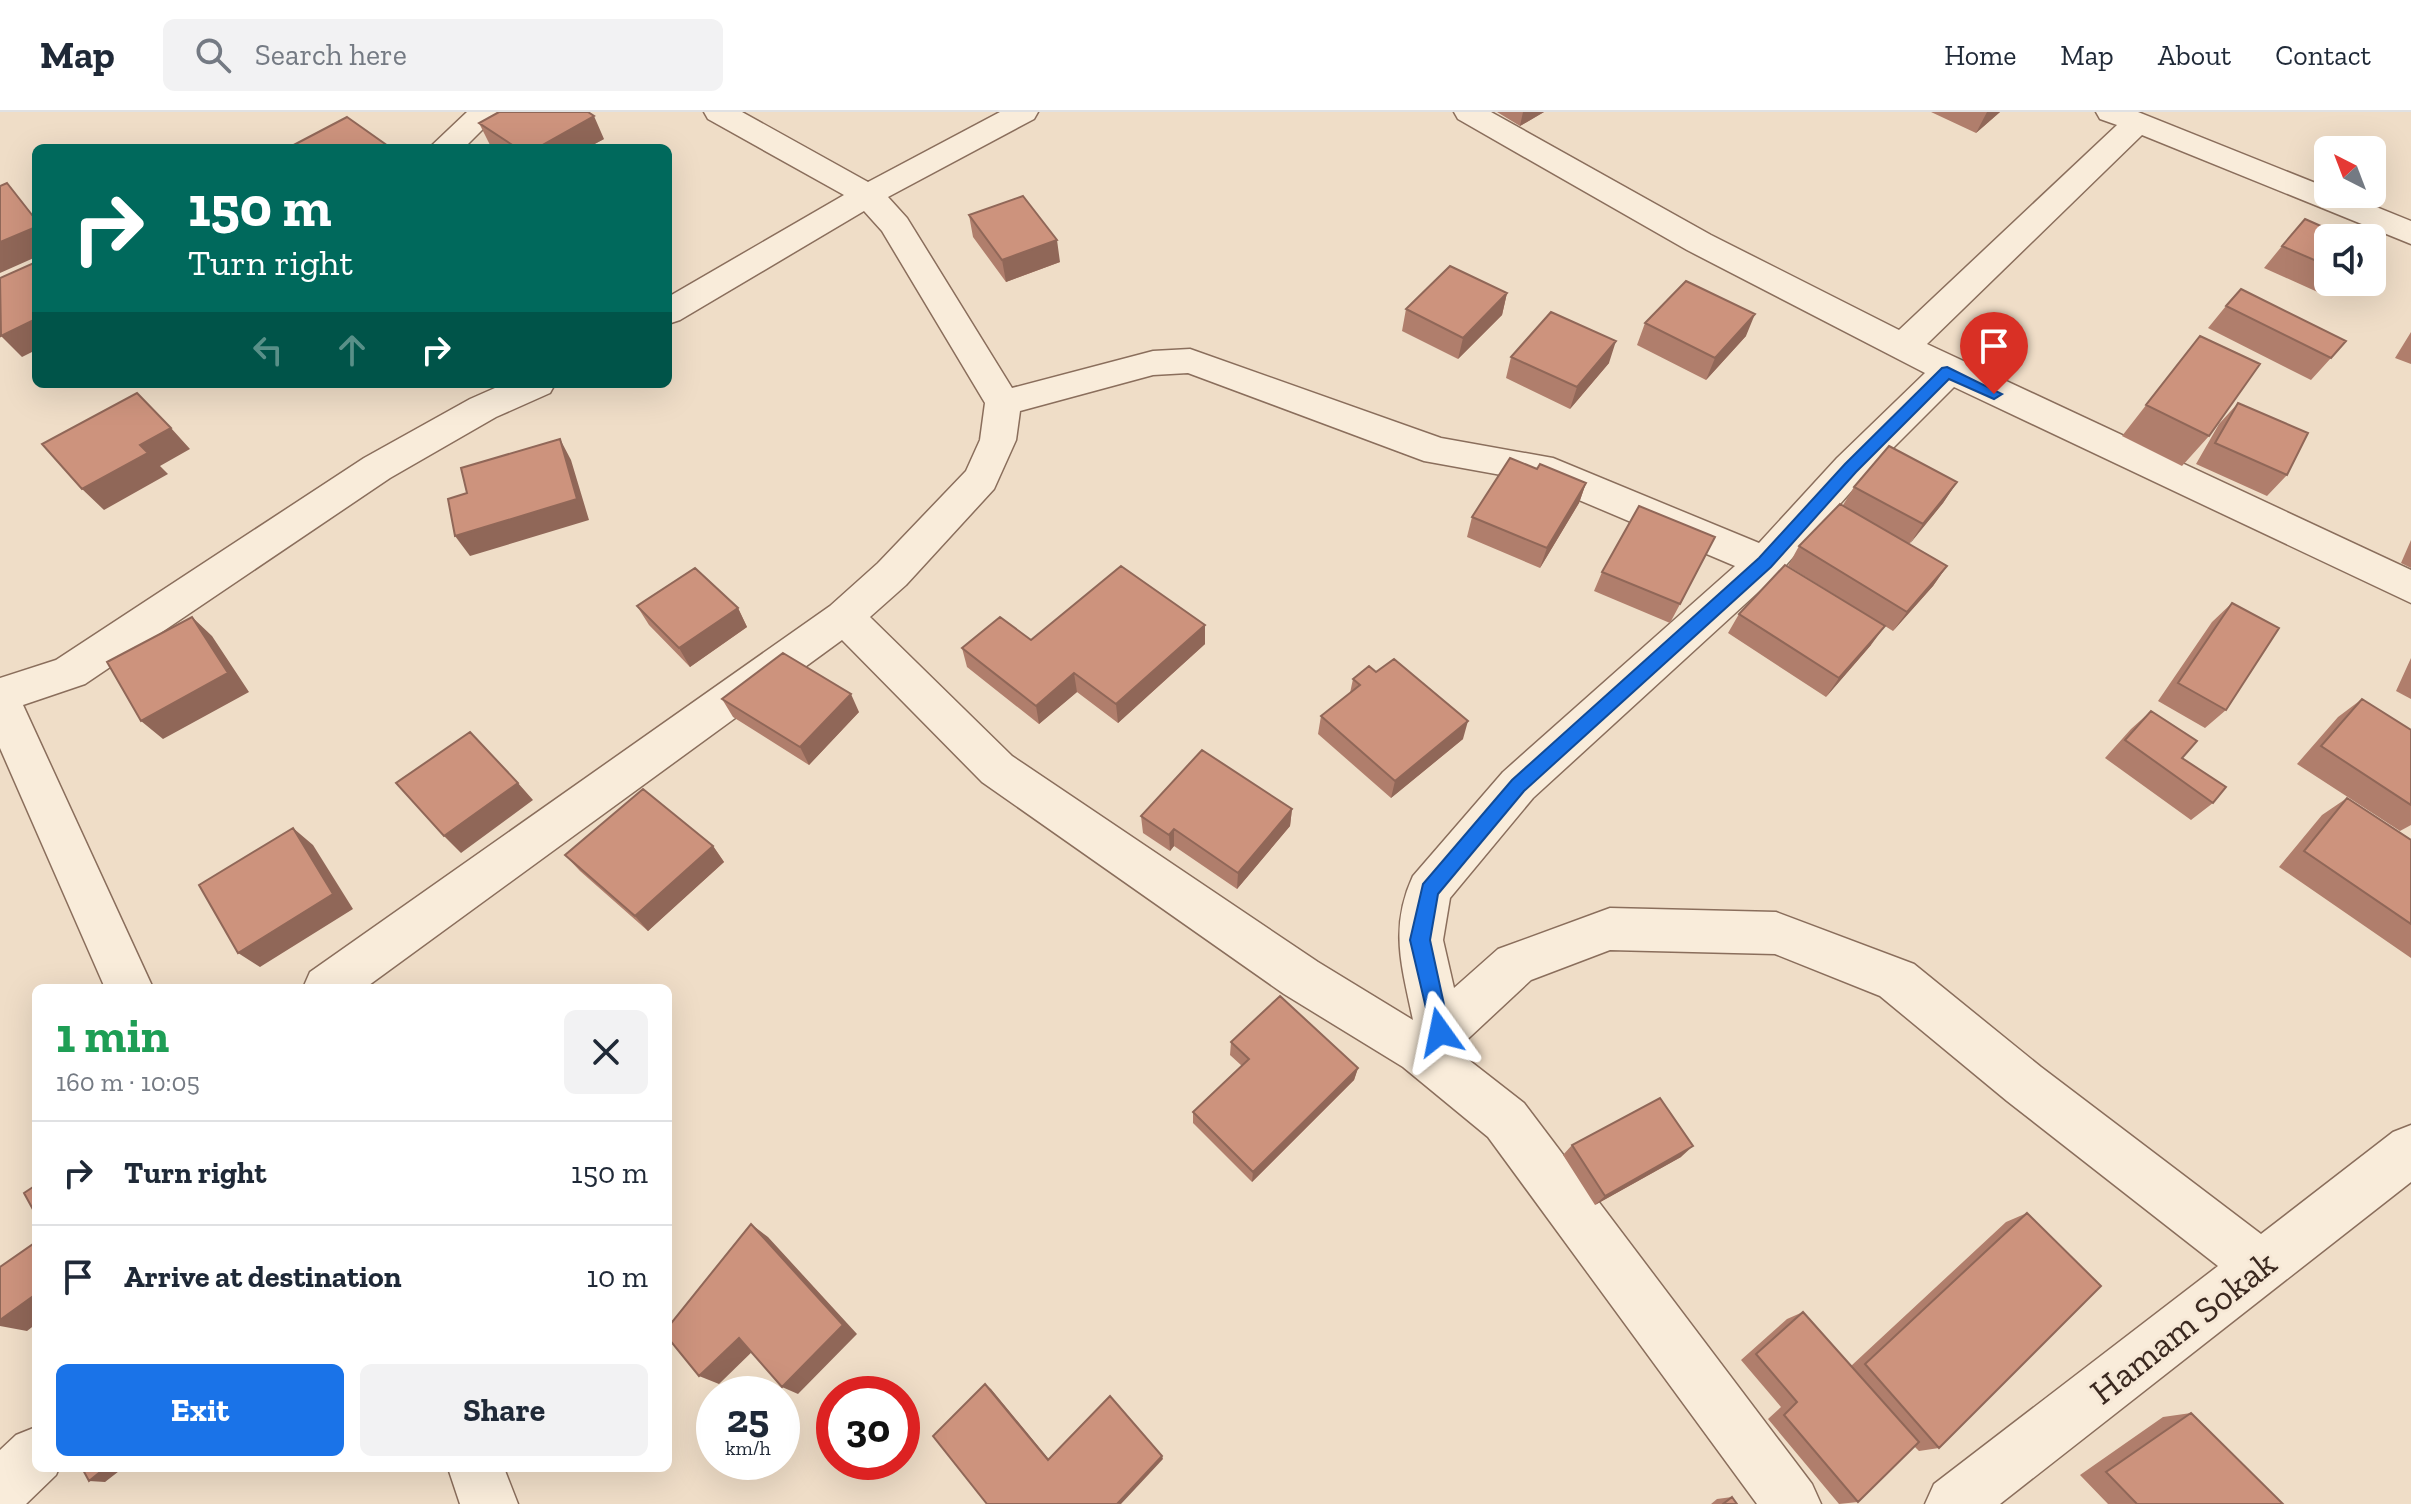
<!DOCTYPE html>
<meta charset="utf-8">
<style>
:root{--surface:#fff;--page:#f2f2f3;--text:#1f2937;--muted:#747a83;--line:#e0e1e3;--accent:#1a73e8}
body{margin:0;font-family:"Zilla Slab",serif;background:var(--page);color:var(--text);height:100vh;display:flex;flex-direction:column;font-size:30px;white-space:nowrap}
*{box-sizing:border-box;margin:0}
p{font-size:26px;color:var(--muted)}
.icon{flex:none;width:44px;height:44px;fill:none;stroke:currentColor;stroke-width:2;stroke-linecap:round;stroke-linejoin:round}
.map{position:relative;flex:1;overflow:hidden}
.details{position:absolute;left:32px;top:872px;width:640px;height:488px;display:flex;flex-direction:column;background:var(--surface);border-radius:12px;box-shadow:0 8px 32px #0002}
.details>*{flex:none}
.banner{position:absolute;left:32px;top:32px;width:640px;height:244px;border-radius:12px;box-shadow:0 8px 32px #0002;background:#00695c;color:#fff;overflow:hidden}
.needle{width:52px;rotate:318deg}
.tools{position:absolute;left:2314px;top:24px;display:grid;gap:16px}
.tools a{display:grid;place-items:center;width:72px;height:72px;border-radius:12px;background:var(--surface);box-shadow:0 8px 32px #0002;font-size:40px}
.speed{position:absolute;left:696px;top:1264px;display:flex;gap:16px;font-size:40px;font-weight:700;text-align:center}
.speed>*{display:grid;place-content:center;width:104px;height:104px;border-radius:50%;background:var(--surface);box-shadow:0 8px 32px #0002;line-height:1}
.speed small{font-size:20px;font-weight:400}
.speed .limit{border:12px solid #d22;background:#fff;color:#111}
.pin{position:absolute;display:grid;place-items:center;width:68px;height:68px;color:#fff;margin:-82px -34px;border-radius:50% 50% 50% 0;rotate:-45deg;box-shadow:0 0 8px #0007}
.pin .icon{rotate:45deg}
.me{position:absolute;width:88px;margin:-44px;rotate:348deg;stroke-linejoin:round;filter:drop-shadow(0 0 6px #0008)}
.turn{display:flex;align-items:center;gap:28px;height:168px;padding:0 24px;font-size:36px}
.turn .icon{width:104px;height:104px;stroke-width:2.5}
.turn b{display:block;font-size:56px;line-height:68px}
.lanes{display:flex;align-items:center;height:76px;padding:0 24px;background:#0003;justify-content:center;gap:40px;direction:ltr}
.lanes .off{opacity:.35}
.round{display:grid;place-items:center;flex:none;width:84px;height:84px;border-radius:12px;background:var(--page)}
.head{display:flex;align-items:center;justify-content:space-between;height:136px;padding:0 24px}
h1{font-size:48px;font-weight:700;line-height:60px;color:#1e9e55}
.cta{display:flex;gap:16px;margin-top:auto;padding:16px 24px}
.cta a{flex:1;height:92px;border-radius:12px;background:var(--accent);color:#fff;font-size:32px;font-weight:700;line-height:92px;text-align:center}
.cta a+a{background:var(--page);color:var(--text)}
ul{padding:0;list-style:none}
li{display:flex;align-items:center;gap:24px;height:104px;padding:0 24px;border-top:2px solid var(--line)}
li div{flex:1}
li b{display:block;font-size:30px}
li em{font-style:normal}
header{display:flex;align-items:center;gap:48px;box-sizing:border-box;height:112px;padding:0 40px;background:var(--surface);border-bottom:2px solid var(--line)}
header strong{font-size:38px}
nav{display:flex;gap:44px;margin-inline-start:auto;font-size:28px}
.search{width:560px;height:72px;background:var(--page);display:flex;align-items:center;gap:20px;box-sizing:border-box;padding:0 28px;border-radius:12px;color:var(--muted);font-size:30px}
.map>svg:first-child{display:block}
.lines{fill:none;stroke-linecap:round;stroke-linejoin:round}
.minor-casing{stroke:#8a6e5c;stroke-width:3}
.minor{fill:#f9ecda;fill-rule:evenodd}
.wall{fill:#b07e6c}
.shaded-wall{fill:#906758}
.building{fill:#cd937d;stroke:#906758;stroke-width:2}
.route{fill:#1a73e8;stroke:#114b97;stroke-width:2}
.labels{text-anchor:middle;dominant-baseline:central;stroke-width:6;stroke-linejoin:round;paint-order:stroke}
.near-street-label{font-size:36px;fill:#3b2920;stroke:#f6e8d6}
</style>
<header>
<strong>Map</strong>
<div class="search"><svg class="icon" aria-label="search" viewBox="0 0 24 24"><circle cx="10" cy="10" r="6"/><path d="M15 15l6 6"/></svg>Search here</div>
<nav><a>Home</a><a>Map</a><a>About</a><a>Contact</a></nav>
</header>
<div class="map">
<svg width="2411" height="1392" viewBox="0 0 2411 1392">
<rect width="100%" height="100%" fill="#efddc7"/>
<g class="lines">
<defs>
<path id="minor" d="M467,0h33l-36,36h-35z
M704,0h38l126,70 132,-70h38l-4,7 -146,78 19,21 105,170 141,-37 37,-2 251,89 112,20 206,85 78,-85 88,-85 -238,-123 -229,-131 -4,-7h37l220,123 188,95 218,-205 -17,-6 -4,-7h42l190,76v6h16l67,27v23l-269,-109 -215,209 484,226v33l-457,-216 -91,91 -84,95 -246,225 -83,100 -7,42 11,48 44,-39 112,-41 166,4 138,52 127,103 220,167 132,-102 18,-7v57l-411,322h-75l9,-20 284,-218 -211,-165 -127,-105 -105,-42 -165,-4 -79,30 -75,70 68,53 288,381 9,20h-64l-269,-367 -85,-70 -119,-73 -302,-212 -140,-142 -477,348h-62l7,-16 520,-366 48,-43 88,-92 14,-31 5,-37 -103,-172 -18,-20 -184,109 -12,4v-27l176,-102 -136,-76zM1188,261l236,88 110,20 201,85 -232,206 -90,104c-24,52 -11,91 0,144l-95,-58 -306,-206 -142,-139 36,-32 88,-96 22,-49 4,-29 133,-36z
M504,272h51l-5,9 -54,24 -106,61 -305,206 -62,21 130,283h-48l-105,-240v-70l56,-18 308,-202 106,-59z
M36,1315v41h23l-3,7 -30,29h-26v-54l16,-15z
M448,1356h56l14,36h-58z"/>
</defs>
<use href="#minor" class="minor-casing"/>
<use href="#minor" class="minor"/>
</g>
<path class="wall" d="M1497,0h47l-24,14z
M1931,0h69l-24,21z
M479,11l125,16 -17,9h-92l-5,-3z
M969,103l91,47 -54,20 -33,-45z
M2328,126v44h4l-10,12 -58,-26 18,-22z
M1507,181l-5,22 -44,44 -56,-28 4,-22z
M2226,194l105,52 -20,22 -103,-52z
M1645,211l101,13 -40,44 -69,-35z
M2411,220v32l-16,-6z
M2200,224l9,100 -27,30 -60,-30z
M1511,245l98,6 -39,46 -64,-31z
M2238,291l49,72 -20,21 -71,-32 23,-40z
M1537,357l49,14 -7,20 -39,65 -73,-31 5,-20z
M1957,370l-14,21 -34,41 38,22 -14,20 -40,45 -105,-65 11,-20 44,-41 11,-18z
M2411,428v28l-10,-5z
M1705,445l-35,66 -76,-32 8,-19z
M2232,491l-6,107 -21,18 -47,-27 54,-79z
M637,494l101,2 9,19 -57,40 -41,-42z
M1739,502l132,31 -45,52 -98,-64z
M1031,528l174,4 -87,79 -41,-31 -38,32 -72,-57 -5,-19z
M2411,546v41l-15,-8z
M1353,567l110,60 -72,59 -73,-64 3,-18 29,-23z
M722,587l137,13 -50,53 -76,-48z
M2362,587l49,31v95l-11,6 -103,-67 41,-47z
M2151,599l62,92 -22,17 -86,-62 26,-29z
M2347,686l64,42v118l-132,-91 43,-52z
M1292,697l-2,17 -53,63 -63,-43 -4,5 -27,-18 -2,-17z
M713,734l11,16 -76,69 -68,-60 -15,-16z
M1231,930l127,26 -4,12 -102,102 -59,-59v-11l49,-46 -12,-11z
M1572,1033l109,12 -86,48 -32,-50z
M2027,1101l-88,235 -20,3 -5,-5 -56,56 -19,2 -71,-85 13,-12 -40,-47 46,-41 16,-7 48,54 155,-144z
M2191,1301l92,91h-175l-28,-29 83,-58z
M1732,1385l5,7h-26l6,-5z"/>
<path class="shaded-wall" d="M1523,0h21l-24,14z
M1987,0h13l-24,21z
M594,4l10,23 -17,9h-50z
M36,115v30l-36,16v-31z
M1057,128l3,22 -54,20 -4,-22z
M1507,181l-5,22 -44,44 5,-21z
M1755,202l-9,22 -40,44 9,-22z
M36,207v31l-14,7 -21,-21z
M1616,229l-7,22 -39,46 7,-22z
M171,316l19,21 -30,17 8,8 -64,36 -22,-21 58,-44z
M560,327l11,21 18,60 -119,36 -15,-20z
M1957,370l-14,21 -34,42 14,-21z
M1586,371l-7,20 -39,65 7,-20z
M1947,454l-14,20 -40,45 14,-19z
M738,496l9,19 -57,40 -11,-19z
M192,505l20,19 37,56 -86,47 -22,-18z
M1205,513v19l-87,79 -2,-19z
M1885,514l-14,19 -45,52 13,-19z
M1074,561l3,19 -38,32 -3,-18z
M851,582l8,18 -50,53 -9,-18z
M1468,609l-5,18 -72,59 4,-17z
M518,671l15,17 -72,53 -17,-17z
M1292,697l-2,17 -53,63 1,-16z
M293,716l20,17 40,64 -93,58 -22,-14z
M1174,717v17l-4,5 -1,-16z
M713,734l11,16 -76,69 -13,-15z
M1358,956l-4,12 -102,102 1,-10z
M1693,1034l-12,11 -86,48 10,-9z
M751,1112l17,13 89,97 -59,60 -16,-7z
M36,1182v30l-9,7 -27,-5v-6z
M739,1226l18,9 -38,37 -20,-8z
M985,1272l6,5 61,74 -4,-3z
M1162,1344l1,3 -42,45h-4z
M105,1356h18l-18,14 -16,-1z"/>
<path class="building" d="M499,0h89l6,4 -57,32h-20l-38,-25z
M347,5l41,29 -3,2h-97z
M7,71l29,37v7l-36,15v-56z
M1023,84l34,44 -55,20 -33,-45z
M2305,107l43,19h-20v28l-46,-20z
M36,150v57l-35,17 -1,-58z
M1450,154l57,27 -44,45 -57,-29z
M1686,169l69,33 -40,44 -70,-35z
M2241,177l105,52 -15,17 -105,-52z
M1551,200l65,29 -39,46 -66,-30z
M2200,224l60,28 -51,72 -63,-31z
M137,281l34,35 -31,17 8,8 -66,36 -40,-45z
M2238,291l70,30 -21,42 -72,-32z
M560,327l17,60 -122,37 -7,-37 19,-6 -6,-25z
M1889,334l68,36 -34,42 -69,-37z
M1510,346l27,11 3,-5 46,19 -39,65 -75,-31z
M1840,392l107,62 -40,46 -108,-66z
M1639,394l76,31 -35,67 -78,-32z
M1785,453l100,61 -46,52 -100,-64z
M1121,454l84,59 -89,79 -42,-31 -38,33 -74,-58 38,-31 31,23z
M695,456l43,40 -59,40 -42,-42z
M2232,491l47,25 -53,82 -48,-27z
M192,505l36,56 -87,48 -34,-59z
M783,541l68,41 -51,53 -78,-48z
M1394,547l74,62 -73,60 -74,-65 39,-31 -7,-6 16,-13 7,6z
M2362,587l49,31v75l-90,-59z
M2151,599l46,30 -15,17 44,29 -13,16 -88,-63z
M470,620l48,51 -74,53 -48,-53z
M1202,638l90,59 -54,64 -64,-44 -5,6 -28,-19z
M643,677l70,57 -78,70 -70,-61z
M2347,686l64,42v84l-107,-73z
M293,716l40,66 -95,59 -39,-68z
M1280,884l78,72 -105,104 -60,-60 56,-53 -18,-17z
M1660,986l33,48 -88,50 -33,-51z
M36,1073v30l-12,-22z
M2027,1101l74,73 -162,162 -74,-84z
M751,1112l92,101 -61,62 -43,-49 -40,38 -31,-38v-11z
M36,1130v52l-36,26v-53z
M1803,1200l116,130 -61,60 -74,-87 13,-13 -41,-48z
M985,1272l63,76 62,-64 52,60 -45,48h-130l-54,-68z
M2191,1301l92,91h-146l-31,-32z
M82,1356h23l-16,13z
M1732,1385l5,7h-14z"/>
<path class="route" d="M1947,255l55,27 -8,5 -45,-20 -93,93 -85,95 -247,224 -86,103 -8,46 20,92 -3,6 -7,3 -7,-3 -23,-98 13,-56 89,-104 247,-222 86,-94 97,-96z"/>
<g class="labels">
<g class="near-street-label">
<text transform="translate(2183 1215) rotate(-38)">Hamam Sokak</text>
</g>
</g>
</svg>
<div class="tools">
<a><svg class="needle" viewBox="-14 -14 28 28"><path d="M0-13l5 13h-10z" fill="#e53935"/><path d="M0 13l5-13h-10z" fill="#747a83"/></svg></a>
<a><svg class="icon" aria-label="sound" viewBox="0 0 24 24"><path d="M4 9h4l5-4v14l-5-4H4zM17 9q2 3 0 6"/></svg></a>
</div>
<div class="speed"><div>25<small>km/h</small></div><div class="limit">30</div></div>
<div class="pin" style="left:1994px;top:282px;background:#d93025"><svg class="icon" aria-label="arrive" viewBox="0 0 24 24"><path d="M6 21V4h12l-3 4 3 4H6"/></svg></div>
<svg class="me" style="left:1440px;top:920px" viewBox="-20 -20 40 40"><path d="M0-17L14 15 0 8-14 15z" fill="#1a73e8" stroke="#fff" stroke-width="4"/></svg>
<div class="banner">
<div class="turn"><svg class="icon" aria-label="right" viewBox="0 0 24 24"><path d="M7 20v-9h11M14 6l5 5-5 5"/></svg><div><b>150 m</b>Turn right</div></div>
<div class="lanes"><svg class="icon off" aria-label="left" viewBox="0 0 24 24"><path d="M17 20v-9H6M10 6l-5 5 5 5"/></svg><svg class="icon off" aria-label="ahead" viewBox="0 0 24 24"><path d="M12 20V5M6 11l6-6 6 6"/></svg><svg class="icon" aria-label="right" viewBox="0 0 24 24"><path d="M7 20v-9h11M14 6l5 5-5 5"/></svg></div>
</div>
<section class="details">
<div class="head"><div><h1>1 min</h1><p>160 m · 10:05</p></div><a class="round"><svg class="icon" aria-label="close" viewBox="0 0 24 24"><path d="M6 6l12 12M18 6L6 18"/></svg></a></div>
<ul>
<li><svg class="icon" aria-label="right" viewBox="0 0 24 24"><path d="M7 20v-9h11M14 6l5 5-5 5"/></svg><div><b>Turn right</b></div><em>150 m</em></li>
<li><svg class="icon" aria-label="arrive" viewBox="0 0 24 24"><path d="M6 21V4h12l-3 4 3 4H6"/></svg><div><b>Arrive at destination</b></div><em>10 m</em></li>
</ul>
<div class="cta"><a>Exit</a><a>Share</a></div>
</section>
</div>
